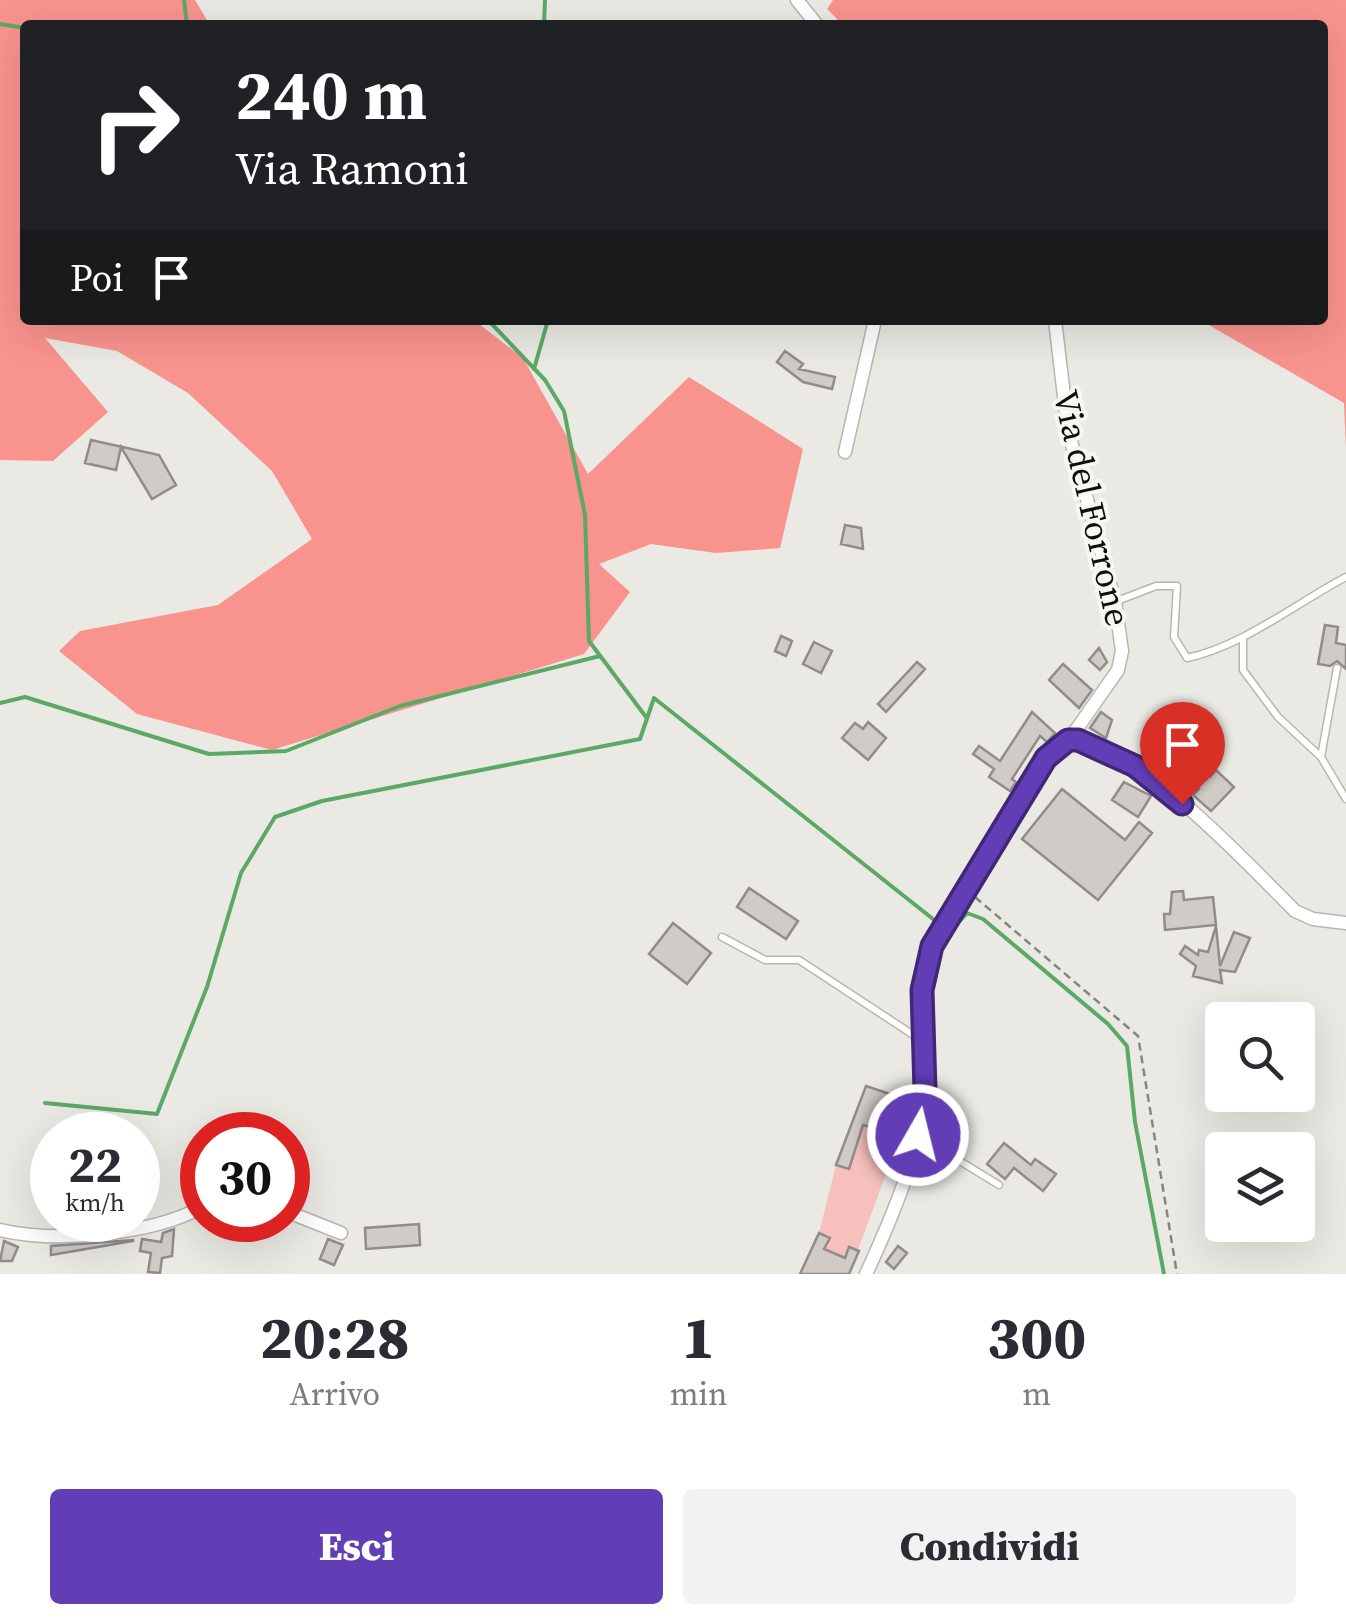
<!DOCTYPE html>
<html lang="it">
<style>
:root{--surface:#fff;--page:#f2f2f3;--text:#2b2b33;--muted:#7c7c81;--accent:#623eb6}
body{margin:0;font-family:"Source Serif 4",serif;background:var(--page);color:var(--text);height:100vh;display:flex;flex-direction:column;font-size:38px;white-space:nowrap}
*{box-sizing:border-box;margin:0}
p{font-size:32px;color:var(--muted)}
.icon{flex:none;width:55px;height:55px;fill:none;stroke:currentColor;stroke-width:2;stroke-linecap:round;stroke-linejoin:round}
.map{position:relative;height:1274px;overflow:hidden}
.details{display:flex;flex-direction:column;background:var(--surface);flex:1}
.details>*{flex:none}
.top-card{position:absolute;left:20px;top:20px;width:1308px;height:305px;border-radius:10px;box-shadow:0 10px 40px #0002;background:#202124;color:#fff;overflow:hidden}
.controls{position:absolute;left:1205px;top:1002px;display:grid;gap:20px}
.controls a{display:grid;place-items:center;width:110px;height:110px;border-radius:10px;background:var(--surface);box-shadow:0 10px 40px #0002;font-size:50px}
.speed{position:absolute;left:30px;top:1112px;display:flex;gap:20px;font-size:50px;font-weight:700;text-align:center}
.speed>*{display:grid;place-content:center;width:130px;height:130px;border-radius:50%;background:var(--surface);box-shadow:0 10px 40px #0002;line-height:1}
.speed small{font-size:25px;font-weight:400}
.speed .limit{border:15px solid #d22;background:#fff;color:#111}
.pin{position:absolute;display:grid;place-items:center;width:85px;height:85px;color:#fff;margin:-102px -42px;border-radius:50% 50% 50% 0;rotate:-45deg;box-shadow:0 0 10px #0007}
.pin .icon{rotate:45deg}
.me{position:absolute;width:110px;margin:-55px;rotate:8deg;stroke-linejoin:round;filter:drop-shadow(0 0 8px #0008)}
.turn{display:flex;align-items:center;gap:35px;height:210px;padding:0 50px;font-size:45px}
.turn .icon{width:130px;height:130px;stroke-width:2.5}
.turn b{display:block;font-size:70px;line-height:85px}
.then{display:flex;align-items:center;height:95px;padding:0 50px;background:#0003;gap:20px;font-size:38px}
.eta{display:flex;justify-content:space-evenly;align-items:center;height:170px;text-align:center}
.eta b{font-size:60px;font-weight:800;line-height:70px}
.primary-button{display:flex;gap:20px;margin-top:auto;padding:20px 50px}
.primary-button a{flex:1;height:115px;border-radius:10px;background:var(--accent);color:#fff;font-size:40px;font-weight:800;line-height:115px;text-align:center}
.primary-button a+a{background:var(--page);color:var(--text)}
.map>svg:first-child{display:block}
.green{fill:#f6c0bc}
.forest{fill:#f9938d}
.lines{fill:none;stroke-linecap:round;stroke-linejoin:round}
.stream{stroke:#5ba966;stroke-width:4}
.building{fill:#d0cbc7;stroke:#918c89;stroke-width:2.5}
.service-casing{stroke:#b9b6b1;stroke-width:9}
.minor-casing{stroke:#b9b6b1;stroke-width:15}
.path{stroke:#868580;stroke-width:2.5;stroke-dasharray:8 5;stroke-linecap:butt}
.service{stroke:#fff;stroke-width:6}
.minor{stroke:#fff;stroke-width:12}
.route-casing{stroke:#402876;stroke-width:25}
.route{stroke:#623eb6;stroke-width:18}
.labels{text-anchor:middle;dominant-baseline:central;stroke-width:8;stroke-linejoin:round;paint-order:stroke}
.street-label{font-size:35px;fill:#0e0e0c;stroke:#f8f6f1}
</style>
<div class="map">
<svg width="1346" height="1274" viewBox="0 0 1346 1274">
<rect width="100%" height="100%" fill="#ebe9e3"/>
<path class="green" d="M866,1086l47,15 -64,173h-49l19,-41 17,-68z"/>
<path class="forest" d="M0,0h195l15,25h-185v295h449l49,38 65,116 101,-97 114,72 -23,99 -64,5 -65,-9 -52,20 31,28 -46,62 -312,96 -135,-36 -78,-63 21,-20 138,-26 94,-66 -40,-68 -84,-78 -71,-42 -72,-13 63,74 -55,49 -53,-1z
M833,0h513v449l-2,-46 -144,-83h122v-295h-479l-16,-16z"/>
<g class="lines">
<path class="stream" d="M184,0l3,25
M0,24l25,4
M544,25l1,-25
M488,320l57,60 19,31 21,104 4,126 57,76
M534,369l14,-49
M0,703l25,-6 184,57 77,-3 114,-45 200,-50
M949,932l18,-19 16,6 125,105 19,22 8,76 29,152
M45,1103l112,11 50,-127 34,-114 34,-56 47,-16 318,-62 14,-41 279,221"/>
</g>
<path class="building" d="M785,351l18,13 -4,5 36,8 -3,12 -29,-7 -26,-20z
M91,440l68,15 17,30 -24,14 -31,-52 -5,23 -31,-7z
M845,525l16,3 2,21 -22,-5z
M1325,625l13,2 -2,16 10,2v24l-9,-8 -7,5 -12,-2z
M781,636l11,5 -6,15 -11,-5z
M814,642l18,9 -11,22 -18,-9z
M1099,648l8,14 -7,8 -11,-10z
M917,662l8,7 -39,43 -8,-8z
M1063,664l29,26 -13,18 -30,-28z
M1032,712l23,21 -8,9 -7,-6 -28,43 4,3 -6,9 -21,-14 5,-8 -21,-15 6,-8 21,15z
M1101,712l11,8 -6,18 -16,-10z
M868,722l18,16 -18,22 -26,-22 13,-15 8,6z
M1184,754l26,23 6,-7 18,17 -23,24 -18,-16 6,-6 -28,-21z
M1124,782l27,14 -13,21 -26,-17z
M1062,789l63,51 14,-18 13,11 -54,67 -76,-61z
M749,888l49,33 -12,18 -49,-32z
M1183,891l1,9 29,-3 3,28 -51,5 -1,-16h6l2,-22z
M673,923l38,30 -24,31 -38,-30z
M1216,926l4,40 14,-34 16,6 -15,34 -15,-2 2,13 -29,-7 3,-10 -16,-12 5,-8 13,9 1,-5 9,2z
M866,1086l27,9 -12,35 -18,-5 -14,44 -13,-4z
M1004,1143l27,22 4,-6 21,15 -13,17 -29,-23 -9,11 -18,-15z
M419,1224l1,21 -54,4 -1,-21z
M174,1229l-2,27 -10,2 -2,15 -12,-1 3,-19 -11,-2 2,-12 19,3 2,-9z
M819,1233l11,5 -6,11 21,9 4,-11 10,4 -10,23h-49z
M328,1239l15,6 -9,20 -14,-6z
M133,1240v1l-82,14v-9z
M4,1241l14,6 -6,14h-12z
M898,1246l9,7 -13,16 -8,-7z"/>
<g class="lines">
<defs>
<path id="service" d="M1117,601l39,-15h21l-3,51 13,21c54,-11 108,-54 159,-81
M1243,639v31l35,47 43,40
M1337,668l-16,89 25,42
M722,937l43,23h34l122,80
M919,1136l80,49"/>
<path id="minor" d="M797,0l20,25
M1055,320l13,110 47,172 7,49 -4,19 -49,70
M845,452l30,-132
M288,1212l53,21
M0,1230c56,13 151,5 202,-23
M866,1274c25,-54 54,-121 58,-181 4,-42 -9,-86 2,-129 9,-35 97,-182 123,-209 7,-7 15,-15 26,-15 62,4 176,127 220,171l18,8 33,4"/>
</defs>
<use href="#service" class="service-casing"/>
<use href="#minor" class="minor-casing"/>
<path class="path" d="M975,897l163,139 39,238"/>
<use href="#service" class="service"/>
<use href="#minor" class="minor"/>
</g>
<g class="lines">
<defs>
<path id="route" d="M918,1135l7,-45 -3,-100 10,-44 114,-188 22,-18h10l57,26 47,38"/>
</defs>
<use href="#route" class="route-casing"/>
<use href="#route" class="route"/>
</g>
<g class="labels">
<g class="street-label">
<text transform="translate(1092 508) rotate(77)">Via del Forrone</text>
</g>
</g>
</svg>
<div class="controls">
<a><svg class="icon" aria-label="search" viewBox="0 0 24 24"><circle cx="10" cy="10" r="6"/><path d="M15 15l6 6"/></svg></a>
<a><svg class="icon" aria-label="layers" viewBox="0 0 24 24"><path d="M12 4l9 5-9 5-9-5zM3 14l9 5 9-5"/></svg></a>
</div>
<div class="speed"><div>22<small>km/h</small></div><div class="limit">30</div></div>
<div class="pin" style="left:1182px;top:804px;background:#d93025"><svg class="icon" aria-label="arrive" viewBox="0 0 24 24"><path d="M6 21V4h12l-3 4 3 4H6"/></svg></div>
<svg class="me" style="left:918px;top:1135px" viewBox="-20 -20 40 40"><circle r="17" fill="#623eb6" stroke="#fff" stroke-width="3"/><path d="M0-11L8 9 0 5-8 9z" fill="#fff"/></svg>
<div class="top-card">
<div class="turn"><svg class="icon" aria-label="right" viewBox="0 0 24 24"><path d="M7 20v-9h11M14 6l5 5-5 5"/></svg><div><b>240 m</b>Via Ramoni</div></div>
<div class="then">Poi<svg class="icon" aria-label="arrive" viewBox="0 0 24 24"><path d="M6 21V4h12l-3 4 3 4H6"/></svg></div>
</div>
</div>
<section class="details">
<div class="eta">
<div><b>20:28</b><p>Arrivo</p></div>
<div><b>1</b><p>min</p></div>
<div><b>300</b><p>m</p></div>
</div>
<div class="primary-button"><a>Esci</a><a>Condividi</a></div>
</section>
